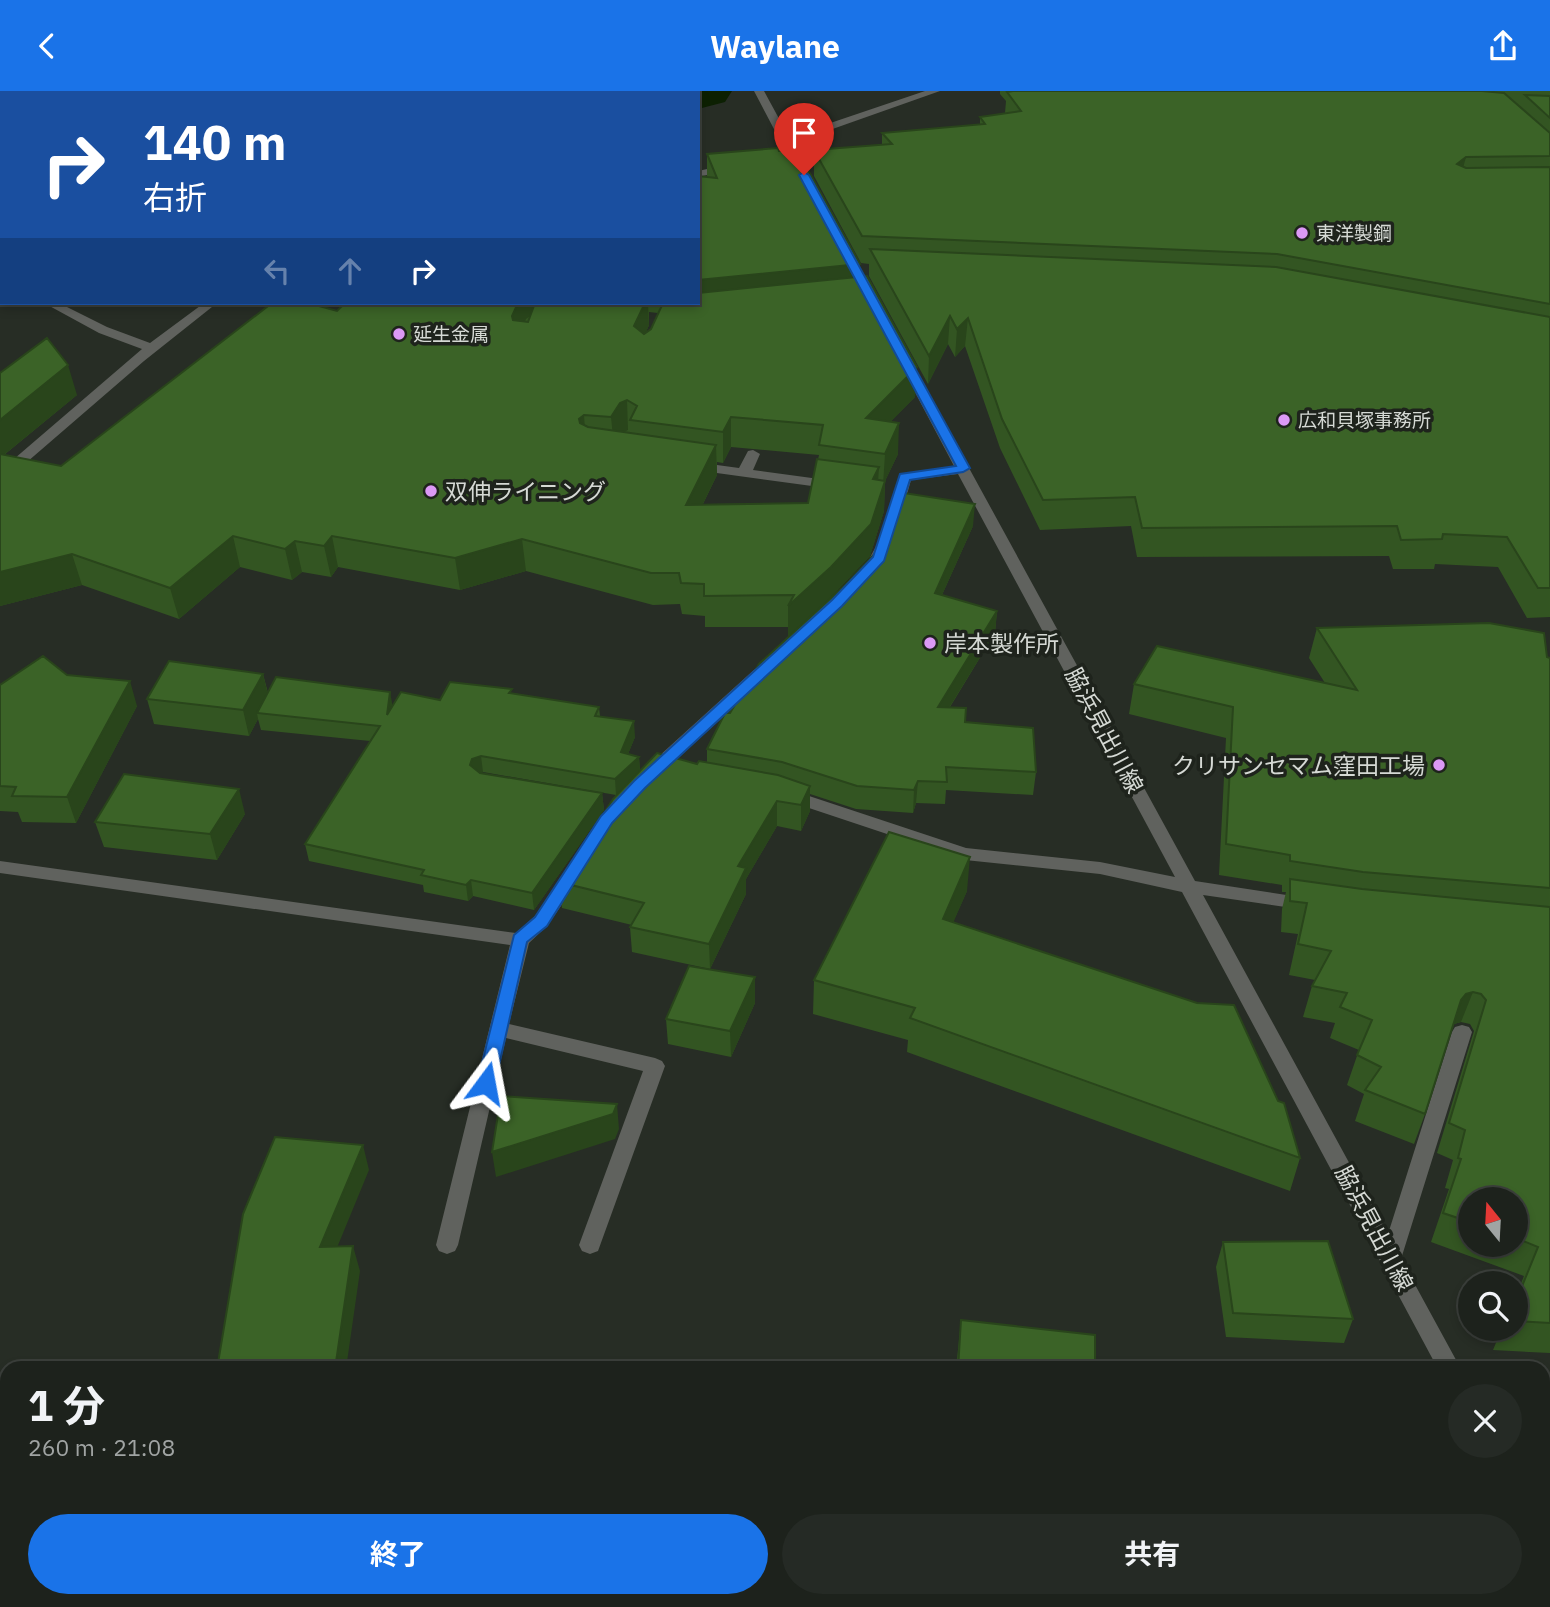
<!DOCTYPE html>
<html lang="ja">
<meta charset="utf-8">
<style>
:root{--surface:#1d221c;--page:#252a25;--text:#f1f3f6;--muted:#a0a4a3;--line:#3b3f3b;--accent:#1a73e8}
body{margin:0;font-family:"IBM Plex Sans","Noto Sans JP",sans-serif;background:var(--page);color:var(--text);height:100vh;display:flex;flex-direction:column;font-size:26px;white-space:nowrap}
*{box-sizing:border-box;margin:0}
p{font-size:23px;color:var(--muted)}
.icon{flex:none;width:38px;height:38px;fill:none;stroke:currentColor;stroke-width:2;stroke-linecap:round;stroke-linejoin:round}
.map{position:relative;flex:1;overflow:hidden}
.details{position:absolute;left:0px;top:1270px;width:1550px;height:247px;display:flex;flex-direction:column;background:var(--surface);border-radius:21px 21px 0 0;box-shadow:0 4px 10px #0003,0 0 0 2px var(--line)}
.details>*{flex:none}
.hud{position:absolute;left:0px;top:0px;width:700px;height:214px;box-shadow:0 4px 10px #0003,0 0 0 2px var(--line);background:#1a4fa0;color:#fff;overflow:hidden}
.needle{width:46px;rotate:342deg}
.buttons{position:absolute;left:1458px;top:1096px;display:grid;gap:14px}
.buttons a{display:grid;place-items:center;width:70px;height:70px;border-radius:50%;background:var(--surface);box-shadow:0 4px 10px #0003,0 0 0 2px var(--line);font-size:35px}
.pin{position:absolute;display:grid;place-items:center;width:60px;height:60px;color:#fff;margin:-72px -30px;border-radius:50% 50% 50% 0;rotate:-45deg;box-shadow:0 0 7px #0007}
.pin .icon{rotate:45deg}
.me{position:absolute;width:77px;margin:-38px;rotate:13deg;stroke-linejoin:round;filter:drop-shadow(0 0 5px #0008)}
.turn{display:flex;align-items:center;gap:24px;height:147px;padding:0 28px;font-size:32px}
.turn .icon{width:91px;height:91px;stroke-width:2.5}
.turn b{display:block;font-size:49px;line-height:60px}
.lanes{display:flex;align-items:center;height:66px;padding:0 28px;background:#0003;justify-content:center;gap:35px;direction:ltr}
.lanes .off{opacity:.35}
.round{display:grid;place-items:center;flex:none;width:74px;height:74px;border-radius:37px;background:var(--page)}
.overview{display:flex;align-items:center;justify-content:space-between;height:119px;padding:0 28px}
h1{font-size:42px;font-weight:700;line-height:52px}
.button{display:flex;gap:14px;margin-top:auto;padding:14px 28px}
.button a{flex:1;height:80px;border-radius:42px;background:var(--accent);color:#fff;font-size:28px;font-weight:700;line-height:80px;text-align:center}
.button a+a{background:var(--page);color:var(--text)}
header{display:flex;justify-content:space-between;align-items:center;height:91px;padding:0 28px;background:var(--accent);color:#fff;font-size:32px;font-weight:700}
.map>svg:first-child{display:block}
.green{fill:#2e4a20}
.lines{fill:none;stroke-linecap:round;stroke-linejoin:round}
.river{fill:#0c2002;fill-rule:evenodd}
.path{stroke:#7c817a;stroke-width:2.5;stroke-dasharray:3.5 3.5;stroke-linecap:butt}
.minor{fill:#60625e;fill-rule:evenodd}
.wall{fill:#352;fill-rule:evenodd}
.shaded-wall{fill:#29451b}
.building{fill:#3b6327;stroke:#29451b;stroke-width:2}
.route{fill:#1a73e8;stroke:#114b97;stroke-width:2}
.poi-dot{fill:#db99f5;stroke:#1e231c;stroke-width:2.5}
.labels{text-anchor:middle;dominant-baseline:central;stroke-width:7;stroke-linejoin:round;paint-order:stroke}
.far-poi-label{font-size:19px;fill:#d5d9d4;stroke:#1e231c;text-anchor:start}
.poi-label{font-size:23px;fill:#d5d9d4;stroke:#1e231c;text-anchor:start}
.street-label{font-size:23px;fill:#d5d9d4;stroke:#1e231c}
</style>
<header><svg class="icon" aria-label="back" viewBox="0 0 24 24"><path d="M15 5l-7 7 7 7"/></svg>Waylane<svg class="icon" aria-label="share" viewBox="0 0 24 24"><path d="M12 15V3M7 8l5-5 5 5M5 13v7h14v-7"/></svg></header>
<div class="map">
<svg width="1550" height="1516" viewBox="0 0 1550 1516">
<rect width="100%" height="100%" fill="#272d25"/>
<path class="green" d="M1241,1510h284l3,6h-287z"/>
<g class="lines">
<path class="river" d="M343,0h55l1,2h-55z
M673,0h59l-7,11 -27,7v-16h-26z"/>
<path class="path" d="M216,0l4,2"/>
<path class="minor" d="M0,0h16l-14,2 -2,3z
M90,0h23l1,2h-23z
M754,0h10l25,46 136,-46h15l-147,52 15,28 -6,3 -6,-3z
M0,46h2v6h-2z
M730,73l4,1v4l-36,8v-6z
M0,102h2v6h-2z
M0,165h2v8h-2z
M0,177l2,1v9l-2,-1z
M44,212h15l48,24 43,16 54,-40h13l-73,58 -139,120 -5,1v-11l142,-122 -43,-16z
M905,267l6,4 284,519 111,17 6,1 3,5 -3,5 -6,1 -103,-15 185,339 64,-202 3,-5 7,-2 7,2 3,5 -71,227 60,110h-23l-256,-477 -82,-18 -135,-14 -183,-61 -2,-4 2,-4h12l172,57 134,14 75,15 -217,-403 -47,6c-9,31 -14,61 -33,88l-5,1 -7,-4 16,-30 18,-61 54,-8 -55,-104z
M753,359l7,4 -7,16 81,11 7,4 -7,4 -139,-19 -7,-4 7,-4 44,6 9,-17z
M762,576l8,5 -2,4 -109,99h-12l-2,-4 2,-4 109,-99z
M0,770l516,72 19,-17 32,-44h12l3,4 -3,4 -32,46 -18,17 -20,81 146,34 7,3 3,5 -67,185 -8,3 -8,-3 -3,-6 64,-174 -137,-33 -48,207 -3,6 -8,3 -8,-3 -3,-6 74,-300 -510,-72z
M1544,1439l6,2v33l-6,-3z"/>
</g>
<path class="wall" d="M1000,0h550v526l-23,1 -29,-51 -63,-3 -1,5h-41l-4,-13 -252,1 -6,-31 -91,4 -40,-82 -35,-102 -10,11 -7,-13 -20,40 -59,-108v-12l-8,-1 -47,-87v-26l68,-5v-12l98,-8v-8l25,-4 1,-12 -6,-7z
M707,63l152,123 58,90 -2,30 -25,25 8,32 -13,27 -1,30 -14,45 -40,42 -42,39v-10h-83v-11l-23,-2 -2,-10 -27,1 -127,-34 -66,19 -122,-23 -7,10 -29,-5 -10,8 -52,-13 -61,52 -97,-34 -82,21v-233l77,22 -73,60 57,11 276,-155 8,-8h353l9,-126zM649,221l9,1 -7,16 -5,3 3,-7zM731,356l88,8 -11,48 -105,1 14,-29v-13l6,1z
M973,435l-31,69 55,16 -2,22 -45,74 15,15 71,50 -3,23 -87,-5 -1,14 -29,-1 -3,10 -57,-4 -46,-15v17l-9,20 -24,-5 -31,53v15l-36,75 -78,-17 -2,-25 2,-2 -70,-17 -3,-26 57,-87 -133,-23 -2,1 121,20 2,17 -70,100 -61,-14 -5,5 -44,-9 -1,-7 -114,-24 -4,-17 65,-103 -109,-11 -3,-11 -9,17 -95,-12 -7,-25 116,-25 5,19 124,13 120,-13 87,14 1,9 35,21 -7,17 11,3 1,15 67,-10v-13l23,-36z
M1317,537l233,30v695l-57,-3 9,-22h14v-32l8,-20 -93,-34 18,-53 -4,-1 8,-28 -16,-7 37,-122 -4,-7 -9,-2 -7,2 -1,2 -28,88 -11,30 -59,-23 9,-27 -17,-9 12,-35 -29,-12 5,-15 -32,-6 9,-31 3,-6 -26,-5 9,-41 -17,-2 1,-23 4,-17h-4v-7l-63,-10 7,-137 -97,-24 5,-30 191,-1 -16,-25zM1470,1108h46v45h-46z
M67,584l70,31 -61,117 -54,-1 -4,-10 -18,-1v-126z
M245,723l-28,46 -113,-13 -9,-25z
M967,800l-14,31 347,236 -10,33 -383,-139 1,-12 -95,-26 1,-34z
M755,912l-24,54 -63,-13 -2,-25z
M1223,1151l130,77 -9,24 -118,-6 -10,-70z
M961,1229l134,49h-139z"/>
<path class="shaded-wall" d="M1466,66l-7,26 -2,-19z
M860,173l-1,29 -198,20v-10h37v-23z
M518,212h23l1,4 -16,12 -10,26 -4,-29z
M645,212h3l1,22 -13,31 -2,-30z
M950,225l-2,28 -20,40 1,-28z
M968,227l-3,28 -10,11 2,-28z
M68,274l9,30 -77,63v-38z
M917,276l-2,30 -51,52 2,-31z
M627,309l1,30 -6,3 -8,14 -3,-30 9,-14z
M584,324l2,30 -7,-26z
M731,326v30l-8,16v-31z
M899,332l-1,31 -13,27 -1,30 -14,45 -40,42 -42,39v-31l95,-121 2,-31z
M716,354l1,30 -30,61 -1,-31z
M879,376l-2,31 -4,-19z
M975,413l-2,22 -40,89 2,-22z
M233,445l7,31 -61,52 -9,-31z
M332,445l6,31 -7,10 -7,-31z
M522,448l4,32 -66,19 -5,-32z
M295,450l7,31 -10,8 -7,-31z
M72,463l10,31 -82,21v-34z
M997,520l-2,22 -59,96 2,-22z
M263,583l6,25 -12,14 1,6 -9,17 -6,-26z
M130,590l7,25 -61,117 -9,-26z
M390,601l3,16 -6,7z
M634,630l1,16 -13,32 -1,-17z
M481,665l2,16 -8,4 -5,-11 2,-6z
M639,666l1,16 -24,22 -1,-16z
M918,690l-2,22 -3,10 1,-23z
M810,695v25l-9,20v-26z
M239,698l6,25 -28,46 -7,-26z
M602,702l2,17 -70,100 -2,-17z
M777,710v25l-31,53v15l-36,75 -1,-25 29,-78z
M970,766l-3,34 -27,62 3,-34z
M471,789l2,16 -5,5 -2,-16z
M755,886v26l-24,54 -1,-26z
M1473,901l-12,30 -7,2 -4,7 11,-31 5,-6z
M617,1013l2,25 -4,10 -119,38 -4,-25z
M363,1054l6,25 -42,102 -7,-25z
M353,1155l7,25 -14,98h-11z
M729,1510h5l-1,6h-5z"/>
<path class="building" d="M1013,0h469l22,2 46,40v23l-84,1 -9,7 9,4 84,-1v137l-273,-50 -415,-18 -48,-86 78,-6 -10,-11 103,-9 -5,-7 41,-6 -14,-19z
M1525,4l25,1v22z
M778,57l1,3 18,-1 63,114 -162,16v-104l19,2 -10,-24z
M870,158l406,18 274,50v271h-12l-31,-51 -64,-3 -1,5 -41,1 -4,-14 -255,2 -7,-31 -92,3 -41,-81 -34,-101 -11,11 -7,-13 -21,40z
M867,185l50,91 -51,51 33,5 -14,31 -66,-9 4,-20 -92,-8 -8,15 -93,-12 7,-14 -10,-6 -7,3 -9,14 -27,-2 -5,4 1,4 8,4 128,18 -30,60 122,-2 9,-44 62,8 -6,12 12,2 -14,43 -40,43 -43,39 6,-11 -90,1v-12l-23,-1 -2,-10h-28l-129,-34 -67,19 -123,-22 -8,10 -29,-5 -10,8 -52,-13 -63,52 -98,-34 -72,18v-118l61,12 211,-163h36l29,8 8,-8h173l-6,13 1,4 15,2 7,-19h110l-11,23 10,8 7,-5 12,-26h35v-10z
M47,247l21,27 -68,55v-47z
M904,402l71,11 -40,89 62,18 -59,96 28,1 -1,14 68,6 3,44 -90,-5 1,15 -29,-1 -4,9 -57,-4 -75,-24 -75,-13 18,-36h5l29,-49 85,-78 43,-45z
M1489,532l55,10 3,24 3,1v230l-187,-16 -73,-11v-6l-64,-11 7,-137 -99,-23 23,-38 200,44 -40,-62z
M43,565l24,19 63,6 -63,116 -55,-1 4,-9 -16,-1v-101z
M169,570l94,13 -20,36 -96,-11z
M276,586l114,15 -3,23 14,-23 39,8 10,-18 62,7 -3,4 90,14 -4,9 39,5 -13,31 18,5 -24,22 -134,-23 -9,3 -2,6 10,8 122,20 -70,100 -61,-13 -5,5 -45,-10 3,-5 -119,-26 75,-118 -123,-13z
M657,662l40,11 2,-3 79,14 32,11 -9,19 -24,-4 -39,65 8,2 -37,76 -79,-17 14,-24 -85,-21 54,-83z
M124,683l115,15 -29,45 -115,-12z
M889,741l81,25 -27,62 254,84 37,2 44,96 6,2 16,55 -390,-140 5,-10 -101,-28z
M1290,788l72,10 188,18v416l-34,-2v-20l22,-54 -22,-9v-39h-46v23l-27,-9 18,-54 -3,-1 7,-28 -16,-7 37,-123 -5,-6 -8,-2 -7,2 -5,6 -36,114 -60,-24 16,-23 -24,-12 15,-35 -32,-13 7,-14 -35,-7 19,-35 -33,-7 9,-41 -17,-2z
M689,875l66,11 -25,54 -64,-12z
M501,1005l116,8 -4,10 -121,38z
M275,1046l88,8 -43,102 33,-1 -18,123h-118l26,-155z
M1328,1150l25,78 -120,-6 -10,-71z
M961,1229l134,15v34h-137z
M580,1510h149l-1,6h-149z
M943,1510h154v6h-155z"/>
<path class="route" d="M804,81l5,3 161,293 -7,4 -53,8 -26,81 -42,45 -197,182 -33,35 -65,103 -20,16 -32,141 -3,5h-13l-2,-5 37,-148 21,-18 66,-101 33,-35 198,-181 41,-43 27,-83 56,-8 -157,-291z"/>
<g class="poi-dot">
<circle cx="1302" cy="142" r="7"/>
<circle cx="399" cy="243" r="7"/>
<circle cx="1284" cy="329" r="7"/>
<circle cx="431" cy="400" r="7"/>
<circle cx="930" cy="552" r="7"/>
<circle cx="1439" cy="674" r="7"/>
</g>
<g class="labels">
<g class="far-poi-label">
<text x="1316" y="142">東洋製鋼</text>
<text x="413" y="243">延生金属</text>
<text x="1298" y="329">広和貝塚事務所</text>
</g>
<g class="poi-label">
<text x="445" y="400">双伸ライニング</text>
<text x="944" y="552">岸本製作所</text>
<text x="1425" y="674" text-anchor="end">クリサンセマム窪田工場</text>
</g>
<g class="street-label">
<text transform="translate(1105 639) rotate(62)">脇浜見出川線</text>
<text transform="translate(1375 1137) rotate(62)">脇浜見出川線</text>
</g>
</g>
</svg>
<div class="buttons">
<a><svg class="needle" viewBox="-14 -14 28 28"><path d="M0-13l5 13h-10z" fill="#e53935"/><path d="M0 13l5-13h-10z" fill="#a0a4a3"/></svg></a>
<a><svg class="icon" aria-label="search" viewBox="0 0 24 24"><circle cx="10" cy="10" r="6"/><path d="M15 15l6 6"/></svg></a>
</div>
<div class="pin" style="left:804px;top:84px;background:#d93025"><svg class="icon" aria-label="arrive" viewBox="0 0 24 24"><path d="M6 21V4h12l-3 4 3 4H6"/></svg></div>
<svg class="me" style="left:486px;top:992px" viewBox="-20 -20 40 40"><path d="M0-17L14 15 0 8-14 15z" fill="#1a73e8" stroke="#fff" stroke-width="4"/></svg>
<div class="hud">
<div class="turn"><svg class="icon" aria-label="right" viewBox="0 0 24 24"><path d="M7 20v-9h11M14 6l5 5-5 5"/></svg><div><b>140 m</b>右折</div></div>
<div class="lanes"><svg class="icon off" aria-label="left" viewBox="0 0 24 24"><path d="M17 20v-9H6M10 6l-5 5 5 5"/></svg><svg class="icon off" aria-label="ahead" viewBox="0 0 24 24"><path d="M12 20V5M6 11l6-6 6 6"/></svg><svg class="icon" aria-label="right" viewBox="0 0 24 24"><path d="M7 20v-9h11M14 6l5 5-5 5"/></svg></div>
</div>
<section class="details">
<div class="overview"><div><h1>1 分</h1><p>260 m · 21:08</p></div><a class="round"><svg class="icon" aria-label="close" viewBox="0 0 24 24"><path d="M6 6l12 12M18 6L6 18"/></svg></a></div>
<div class="button"><a>終了</a><a>共有</a></div>
</section>
</div>
